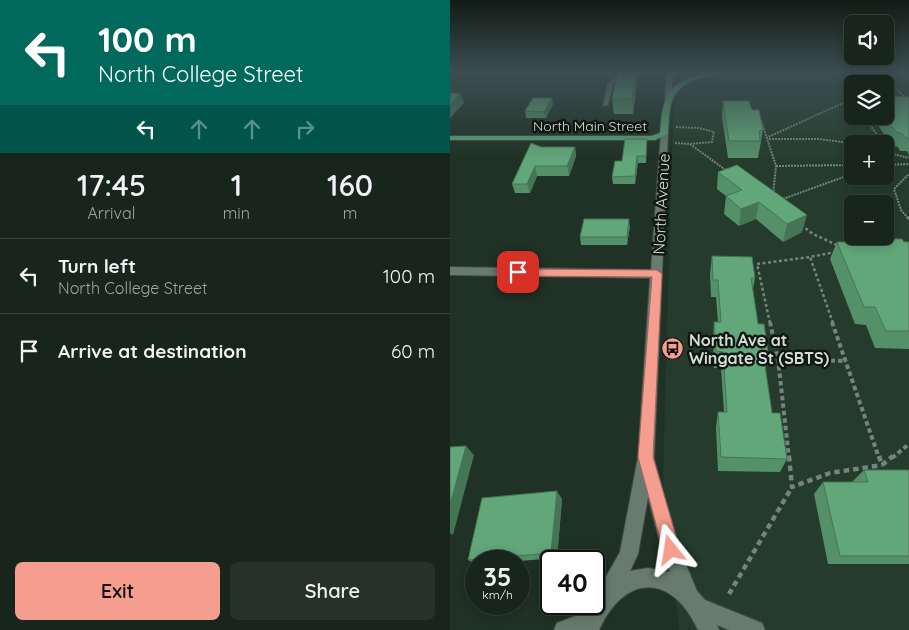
<!DOCTYPE html>
<meta charset="utf-8">
<style>
:root{--surface:#18251c;--page:#253129;--text:#f1f3f6;--muted:#9fa5a3;--line:#36423b;--accent:#f59d8e}
body{margin:0;font-family:Quicksand,sans-serif;background:var(--page);color:var(--text);height:100vh;display:flex;flex-direction:column;font-size:19px;white-space:nowrap}
*{box-sizing:border-box;margin:0}
p{font-size:16px;color:var(--muted)}
.icon{flex:none;width:28px;height:28px;fill:none;stroke:currentColor;stroke-width:2;stroke-linecap:round;stroke-linejoin:round}
.map{position:relative;flex:1;overflow:hidden}
.side{display:flex;flex-direction:column;background:var(--surface);width:450px}
.side>*{flex:none}
.top-card{background:#00695c;color:#fff;overflow:hidden}
.tools{position:absolute;left:394px;top:15px;display:grid;gap:10px}
.tools a{display:grid;place-items:center;width:50px;height:50px;border-radius:8px;background:var(--surface);box-shadow:0 2px 12px #0003,0 0 0 1px var(--line);font-size:25px}
.speed{position:absolute;left:15px;top:550px;display:flex;gap:10px;font-size:25px;font-weight:700;text-align:center}
.speed>*{display:grid;place-content:center;width:65px;height:65px;border-radius:50%;background:var(--surface);box-shadow:0 2px 12px #0003,0 0 0 1px var(--line);line-height:1}
.speed small{font-size:12px;font-weight:400}
.speed .limit{border:2px solid #111;border-radius:8px;background:#fff;color:#111}
.pin{position:absolute;display:grid;place-items:center;width:42px;height:42px;color:#fff;margin:-21px;border-radius:10px;box-shadow:0 2px 8px #0006}
.me{position:absolute;width:55px;margin:-28px;rotate:345deg;stroke-linejoin:round;filter:drop-shadow(0 0 4px #0008)}
.turn{display:flex;align-items:center;gap:18px;height:105px;padding:0 15px;font-size:22px}
.turn .icon{width:65px;height:65px;stroke-width:2.5}
.turn b{display:block;font-size:35px;line-height:42px}
.lanes{display:flex;align-items:center;height:48px;padding:0 15px;background:#0003;justify-content:center;gap:25px;direction:ltr}
.lanes .off{opacity:.35}
.eta{display:flex;justify-content:space-evenly;align-items:center;height:85px;text-align:center}
.eta b{font-size:30px;font-weight:600;line-height:35px}
.button{display:flex;gap:10px;margin-top:auto;padding:10px 15px}
.button a{flex:1;height:58px;border-radius:8px;background:var(--accent);color:#111;font-size:20px;font-weight:600;line-height:58px;text-align:center}
.button a+a{background:var(--page);color:var(--text)}
ul{padding:0;list-style:none}
li{display:flex;align-items:center;gap:15px;height:75px;padding:0 15px;border-top:1px solid var(--line)}
li div{flex:1}
li b{display:block;font-size:19px}
li em{font-style:normal}
main{display:flex;flex:1;min-height:0}
.map>svg:first-child{display:block}
.built{fill:#253c2d;fill-rule:evenodd}
.lines{fill:none;stroke-linecap:round;stroke-linejoin:round}
.minor-casing{stroke:#3e4c42;stroke-width:2}
.major-casing{stroke:#3e4c42;stroke-width:2}
.path-far3{stroke:#76847b;stroke-width:2;stroke-dasharray:2 1;stroke-linecap:butt}
.path-far2{stroke:#76847b;stroke-width:2.5;stroke-dasharray:3 2.5;stroke-linecap:butt}
.path-far1{stroke:#76847b;stroke-width:4;stroke-dasharray:4.5 3;stroke-linecap:butt}
.path{stroke:#76847b;stroke-width:4.5;stroke-dasharray:5.5 4;stroke-linecap:butt}
.minor{fill:#687b6e;fill-rule:evenodd}
.major{fill:#58a476;fill-rule:evenodd}
.wall{fill:#549069}
.shaded-wall{fill:#457555}
.building{fill:#62a77a;stroke:#457555}
.route{fill:#f59d8e;stroke:#9f665c}
.labels{text-anchor:middle;dominant-baseline:central;stroke-width:5;stroke-linejoin:round;paint-order:stroke}
.far-street-label{font-size:14px;fill:#d4ded7;stroke:#101712}
.street-label{font-size:16px;fill:#d4ded7;stroke:#101712}
.poi-label{font-size:16px;font-weight:bold;fill:#d4ded7;stroke:#101712;text-anchor:start}
</style>
<main>
<section class="side">
<div class="top-card">
<div class="turn"><svg class="icon" aria-label="left" viewBox="0 0 24 24"><path d="M17 20v-9H6M10 6l-5 5 5 5"/></svg><div><b>100 m</b>North College Street</div></div>
<div class="lanes"><svg class="icon" aria-label="left" viewBox="0 0 24 24"><path d="M17 20v-9H6M10 6l-5 5 5 5"/></svg><svg class="icon off" aria-label="ahead" viewBox="0 0 24 24"><path d="M12 20V5M6 11l6-6 6 6"/></svg><svg class="icon off" aria-label="ahead" viewBox="0 0 24 24"><path d="M12 20V5M6 11l6-6 6 6"/></svg><svg class="icon off" aria-label="right" viewBox="0 0 24 24"><path d="M7 20v-9h11M14 6l5 5-5 5"/></svg></div>
</div>
<div class="eta">
<div><b>17:45</b><p>Arrival</p></div>
<div><b>1</b><p>min</p></div>
<div><b>160</b><p>m</p></div>
</div>
<ul>
<li><svg class="icon" aria-label="left" viewBox="0 0 24 24"><path d="M17 20v-9H6M10 6l-5 5 5 5"/></svg><div><b>Turn left</b><p>North College Street</p></div><em>100 m</em></li>
<li><svg class="icon" aria-label="arrive" viewBox="0 0 24 24"><path d="M6 21V4h12l-3 4 3 4H6"/></svg><div><b>Arrive at destination</b></div><em>60 m</em></li>
</ul>
<div class="button"><a>Exit</a><a>Share</a></div>
</section>
<div class="map">
<svg width="459" height="630" viewBox="0 0 459 630">
<rect width="100%" height="100%" fill="#203126"/>
<path class="built" d="M295,72h164v558h-230l-16,-154 10,-353 3,-22 10,-12 15,-9zM402,84h33v32h-33zM402,144h33v32h-33zM402,204h33v32h-33z"/>
<g class="lines">
<defs>
<path id="minor" d="M189,72h10l-29,8 -7,5 -5,20 -5,1 5,-23 8,-5z
M217,72h6l-2,28 -3,2 -3,-2z
M211,132l7,2 -14,325 26,91 17,41 8,9 57,23 3,7h-36l-12,-5 2,5h-21c-26,-57 -73,-57 -99,0h-45l3,-7 29,-11 4,-8h4v-6l26,-46 18,-95 12,-179 -200,-3v-8l201,3zM198,497l14,53 8,22 -22,-4 -18,3 8,-17z"/>
<path id="major" d="M261,72h11c-6,4 -15,4 -22,6 -32,11 -30,27 -32,56l-13,6h-205v-4h201l9,-3c3,-41 9,-52 51,-61z"/>
</defs>
<use href="#minor" class="minor-casing"/>
<use href="#major" class="major-casing"/>
<path class="path-far3" d="M417,84l14,-11 28,29
M402,103h-9l7,12 20,10 14,19
M310,117l16,49 -3,29
M226,127l23,1 15,4 -2,10 -22,2
M316,138l77,-35 9,-7
M319,139h50l39,5
M225,143l15,1 37,27
M435,146l5,6
M435,152l24,6
M435,165l24,-1
M326,166l76,-1
M330,200l72,-26
M458,218l-7,-8 -7,-21 15,-15"/>
<path class="path-far2" d="M457,217l2,2
M351,225l12,9 26,12
M320,323l-13,-59 53,-7
M383,323l-23,-66 25,-5"/>
<path class="path-far1" d="M320,322l8,37 11,99
M382,322l47,136
M328,359l68,2
M442,458l17,-14"/>
<path class="path" d="M339,456l3,31 38,-14 52,-8
M429,456l3,9 11,-9
M279,594l63,-107"/>
<use href="#minor" class="minor"/>
<use href="#major" class="major"/>
</g>
<path class="wall" d="M168,72h18l1,11 -4,31h-19l-2,-15z
M459,97v58l-2,-4h-7l-2,-4 -7,-2 -19,-29h13z
M273,101l29,9 11,20 -5,28h-30l-6,-41z
M103,104l-7,14h-20l-1,-7z
M197,139l-1,24h-8l-3,21h-22l-1,-7 10,-16z
M91,147h34l1,9 -7,20h-32l-7,17h-15l-3,-9z
M268,172l84,60 -19,10 -27,-23 -17,7 -15,-12 2,-18 -9,-7z
M180,226l-3,19h-46l-1,-8z
M410,238l49,4v107l-34,-1 -9,-23 -11,-1 -25,-65 7,-17h21z
M262,256l43,22 -2,11 5,35 10,28 -3,13 7,48 15,46 -7,13 -62,-1 -2,-44 2,-15h6l-3,-44h-7l-1,-29 1,-17h4l-2,-25h-5l-1,-23z
M414,470h45v94h-81l-14,-70 9,-12h29z
M112,499l-5,59 -38,3h-43v3l-8,-4z"/>
<path class="shaded-wall" d="M186,72l1,11 -4,31 -1,-15z
M10,93l4,10 -14,15v-13z
M102,98l1,6 -7,14 -2,-6z
M125,147l1,9 -7,20 -2,-10z
M187,156l1,7 -3,21v-8z
M85,166l2,10 -7,17 -3,-9z
M309,202l-3,17 -17,7 2,-17z
M357,215l-5,17 -19,10 4,-18z
M179,219l1,7 -3,19v-8z
M16,446l8,9 -21,80 -3,-2v-28z
M107,491l5,8 -5,59 -6,-5z"/>
<path class="building" d="M168,72h18l-4,27h-20z
M0,93h10l-10,12z
M435,96l24,1v41h-3l-3,-4 -7,-2 -12,-16h1z
M83,98h19l-8,14 -19,-1z
M273,101h26l3,9h7l4,20 -4,1 1,10h-31z
M175,139h22l-1,17h-9l-2,20 -23,1 3,-16h7z
M81,143l10,4h34l-8,19h-32l-8,18h-15z
M287,165l70,50 -20,9 -28,-22 -18,7 -15,-13 16,-6 -24,-18z
M134,219h45l-2,18h-47z
M410,238l42,1 2,3h5v89h-23l-11,-24h-11l-27,-65h24z
M262,256l40,1 3,21h-4l7,46h6l4,28h-5l9,61h8l7,46 -66,-2 -3,-45h9l-4,-60 -7,-1 -2,-29h7l-3,-42h-5z
M16,446l-16,59v-58z
M414,470h45v86h-69l-17,-74h45z
M107,491l-6,62 -83,7 14,-62z"/>
<linearGradient id="sky" x2="0" y2="1"><stop stop-color="#121b15"/><stop offset="0.45" stop-color="#3c4e52"/><stop offset="1" stop-color="#3c4e52" stop-opacity="0"/></linearGradient>
<rect width="459" height="160" fill="url(#sky)"/>
<path class="route" d="M68,269l139,1 5,4 -9,183 27,93 -3,6 -6,3 -6,-3 -2,-6 -25,-93 14,-180 -134,-1 -5,-4z"/>
<defs>
<symbol id="bus-disc" viewBox="-11 -11 22 22"><circle r="9.5" fill="#f59d8e" stroke="#101712"/><path d="M-5-6H5V4H4V6H2V4H-2V6H-4V4H-5ZM-3.5-4V0h7V-4ZM-3.5 1.2v1.5H-2V1.2ZM2 1.2v1.5H3.5V1.2Z" fill="#111"/></symbol>
</defs>
<g fill-rule="evenodd">
<use href="#bus-disc" x="210" y="336" width="25" height="25"/>
</g>
<g class="labels">
<g class="far-street-label">
<text x="140" y="126">North Main Street</text>
</g>
<g class="street-label">
<text transform="translate(211 204) rotate(-87)">North Avenue</text>
</g>
<g class="poi-label">
<text x="239" y="340">North Ave at<tspan x="239" dy="18">Wingate St (SBTS)</tspan></text>
</g>
</g>
</svg>
<div class="tools">
<a><svg class="icon" aria-label="sound" viewBox="0 0 24 24"><path d="M4 9h4l5-4v14l-5-4H4zM17 9q2 3 0 6"/></svg></a>
<a><svg class="icon" aria-label="layers" viewBox="0 0 24 24"><path d="M12 4l9 5-9 5-9-5zM3 14l9 5 9-5"/></svg></a>
<a>+</a>
<a>−</a>
</div>
<div class="speed"><div>35<small>km/h</small></div><div class="limit">40</div></div>
<div class="pin" style="left:68px;top:272px;background:#d93025"><svg class="icon" aria-label="arrive" viewBox="0 0 24 24"><path d="M6 21V4h12l-3 4 3 4H6"/></svg></div>
<svg class="me" style="left:221px;top:550px" viewBox="-20 -20 40 40"><path d="M0-17L14 15 0 8-14 15z" fill="#f59d8e" stroke="#fff" stroke-width="4"/></svg>
</div>
</main>
